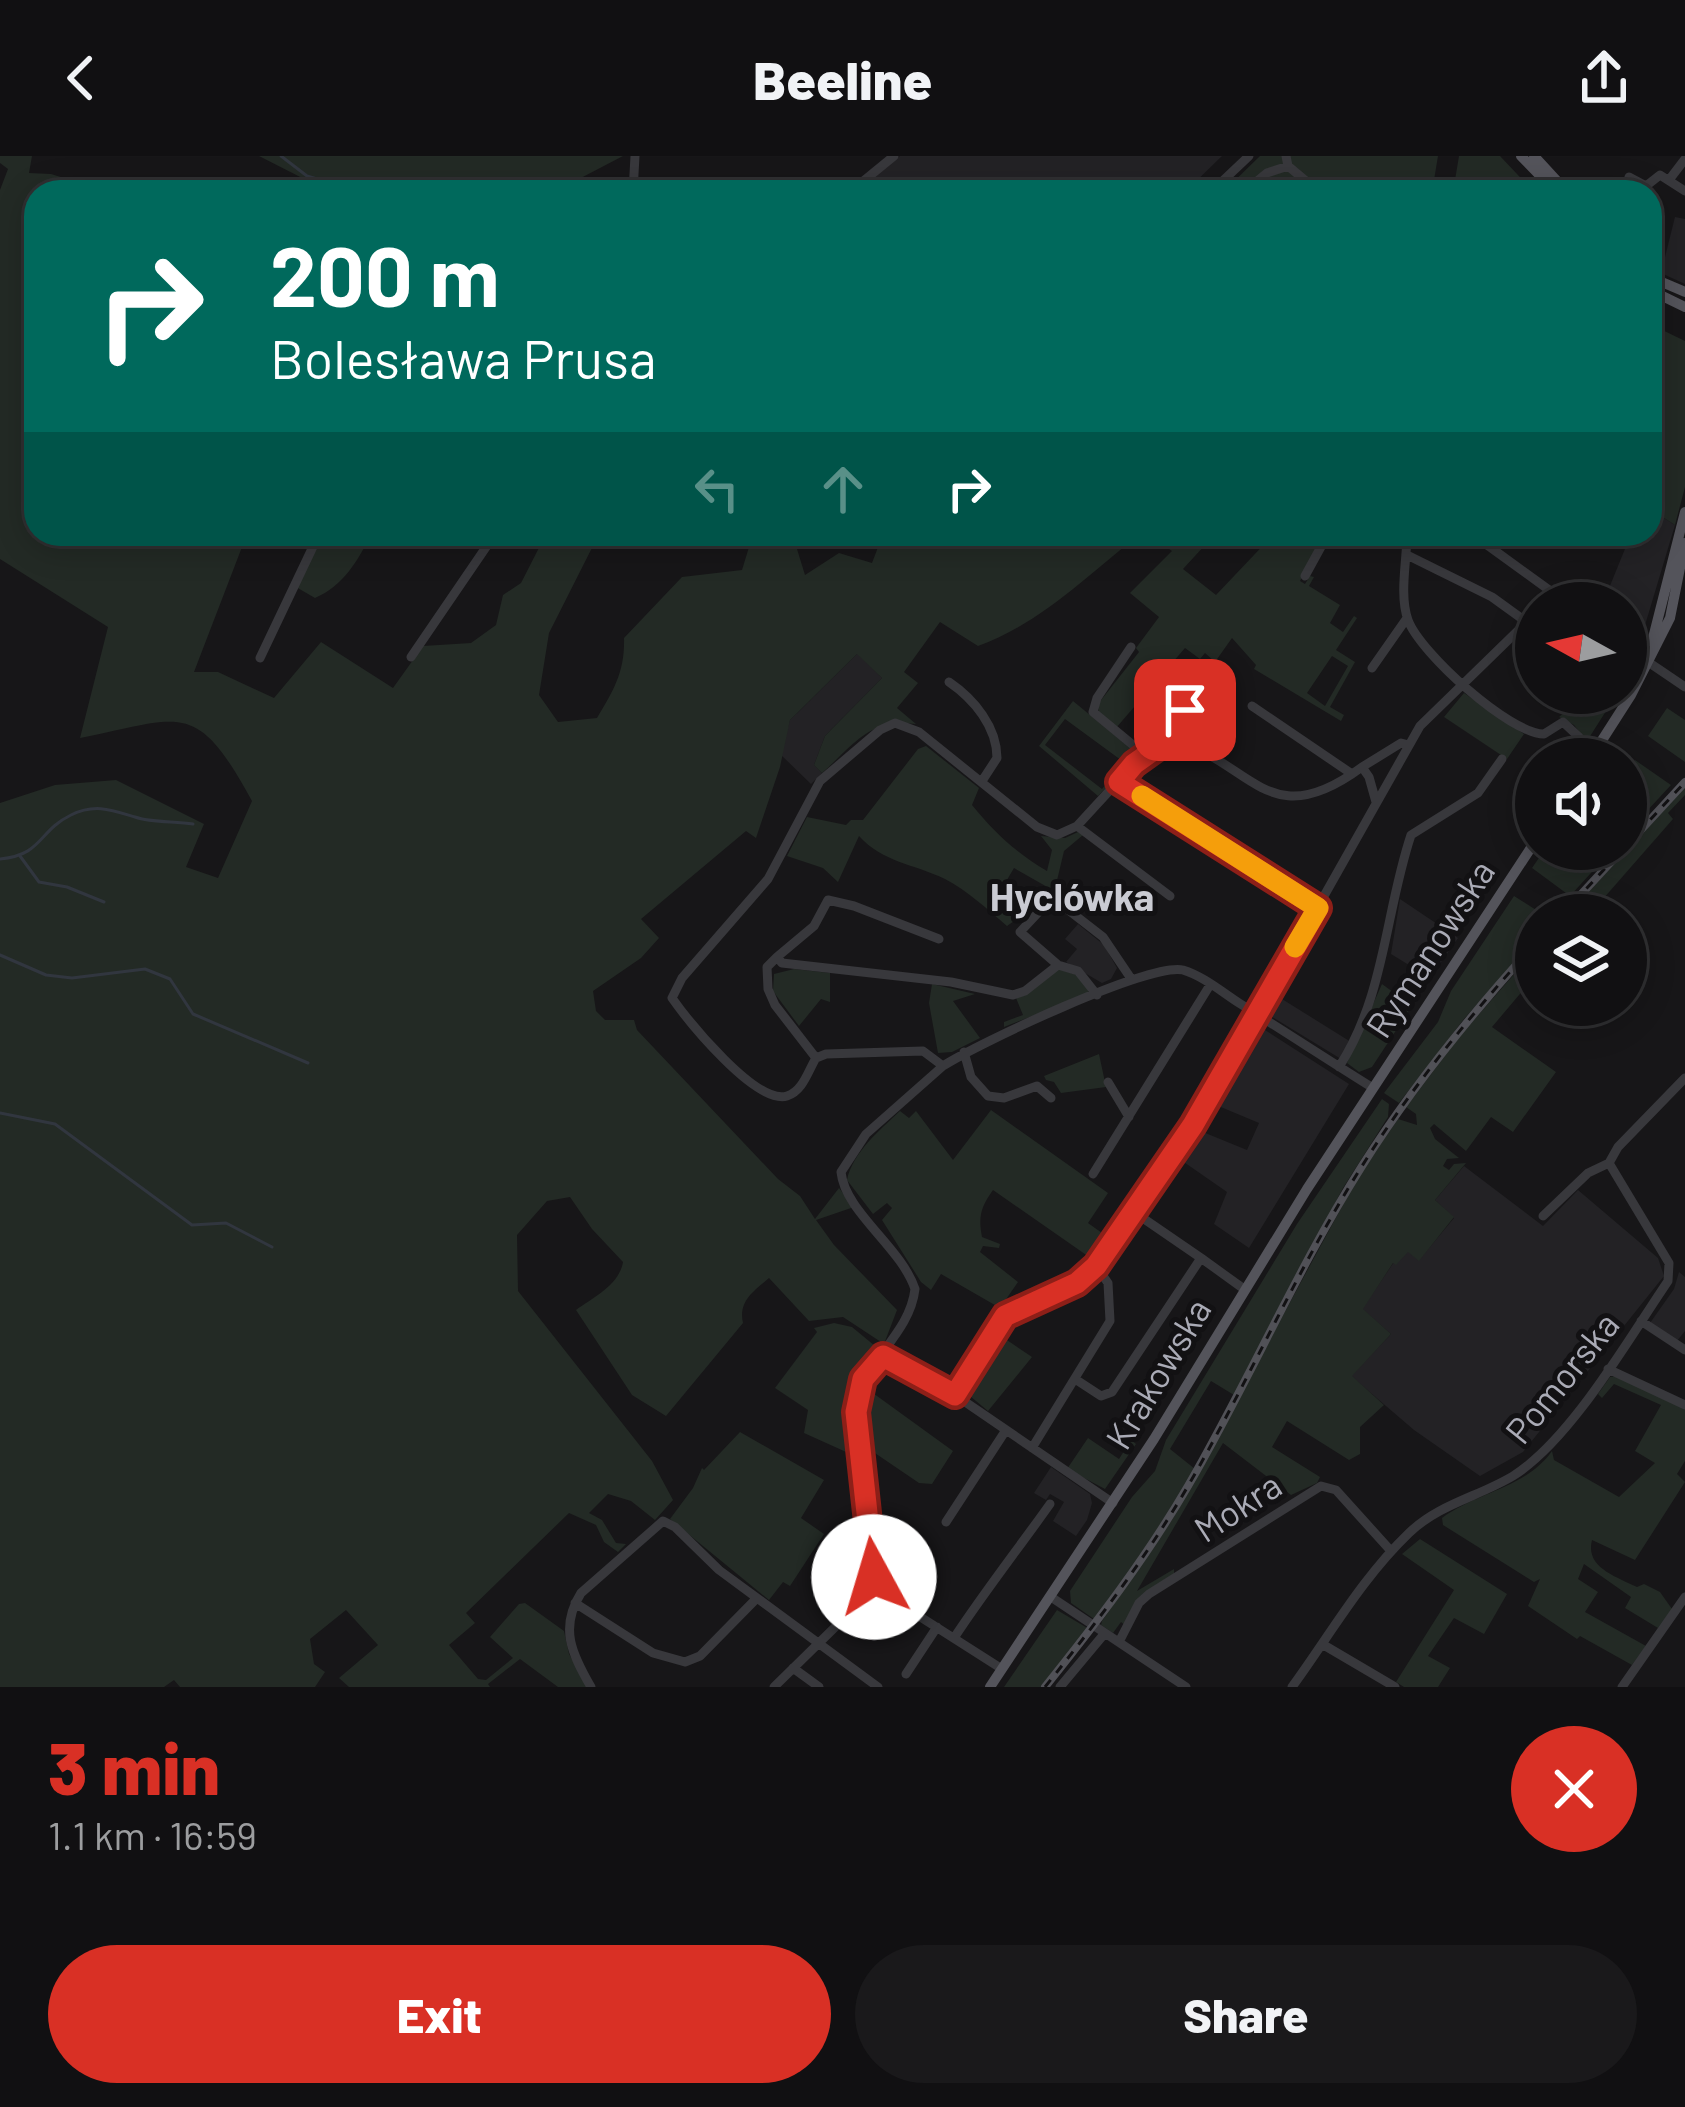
<!DOCTYPE html>
<meta charset="utf-8">
<style>
:root{--surface:#111012;--page:#1a191b;--text:#f1f3f6;--muted:#9c9d9f;--line:#303032;--accent:#d93025}
body{margin:0;font-family:Barlow,sans-serif;background:var(--page);color:var(--text);height:100vh;display:flex;flex-direction:column;font-size:45px;white-space:nowrap}
*{box-sizing:border-box;margin:0}
p{font-size:39px;color:var(--muted)}
.icon{flex:none;width:66px;height:66px;fill:none;stroke:currentColor;stroke-width:2;stroke-linecap:round;stroke-linejoin:round}
.map{position:relative;height:1531px;overflow:hidden}
.drawer{display:flex;flex-direction:column;background:var(--surface);flex:1}
.drawer>*{flex:none}
.guide{position:absolute;left:24px;top:24px;width:1638px;height:366px;border-radius:36px;box-shadow:0 6px 30px #0003,0 0 0 3px var(--line);background:#00695c;color:#fff;overflow:hidden}
.needle{width:78px;rotate:278deg}
.tools{position:absolute;left:1515px;top:426px;display:grid;gap:24px}
.tools a{display:grid;place-items:center;width:132px;height:132px;border-radius:50%;background:var(--surface);box-shadow:0 6px 30px #0003,0 0 0 3px var(--line);font-size:60px}
.pin{position:absolute;display:grid;place-items:center;width:102px;height:102px;color:#fff;margin:-51px;border-radius:24px;box-shadow:0 6px 18px #0006}
.me{position:absolute;width:132px;margin:-66px;rotate:354deg;stroke-linejoin:round;filter:drop-shadow(0 0 9px #0008)}
.turn{display:flex;align-items:center;gap:42px;height:252px;padding:0 48px;font-size:54px}
.turn .icon{width:156px;height:156px;stroke-width:2.5}
.turn b{display:block;font-size:84px;line-height:102px}
.lanes{display:flex;align-items:center;height:114px;padding:0 48px;background:#0003;justify-content:center;gap:60px;direction:ltr}
.lanes .off{opacity:.35}
.round{display:grid;place-items:center;flex:none;width:126px;height:126px;border-radius:63px;background:var(--page)}
.headline{display:flex;align-items:center;justify-content:space-between;height:204px;padding:0 48px}
h1{font-size:72px;font-weight:800;line-height:90px;color:var(--accent)}
.primary-button{display:flex;gap:24px;margin-top:auto;padding:24px 48px}
.primary-button a{flex:1;height:138px;border-radius:72px;background:var(--accent);color:#fff;font-size:48px;font-weight:800;line-height:138px;text-align:center}
.primary-button a+a{background:var(--page);color:var(--text)}
header{display:flex;justify-content:space-between;align-items:center;height:156px;padding:0 48px;background:var(--surface);font-size:54px;font-weight:800}
.map>svg:first-child{display:block}
.built{fill:#232225}
.green{fill:#232a25;fill-rule:evenodd}
.lines{fill:none;stroke-linecap:round;stroke-linejoin:round}
.stream{stroke:#31363f;stroke-width:3}
.minor{stroke:#38383c;stroke-width:9}
.major{stroke:#54545b;stroke-width:10}
.rail-casing{stroke:#515157;stroke-width:8}
.rail{stroke:#121113;stroke-width:3;stroke-dasharray:9;stroke-linecap:butt}
.route-casing{stroke:#8d1f18;stroke-width:30}
.route{stroke:#d93025;stroke-width:21}
.slow{stroke:#f59e0b;stroke-width:21}
.labels{text-anchor:middle;dominant-baseline:central;stroke-width:10;stroke-linejoin:round;paint-order:stroke}
.street-label{font-size:36px;fill:#aaabb6;stroke:#121113}
.neighbourhood-label{font-size:39px;font-weight:bold;fill:#cacbd3;stroke:#121113}
</style>
<header><svg class="icon" aria-label="back" viewBox="0 0 24 24"><path d="M15 5l-7 7 7 7"/></svg>Beeline<svg class="icon" aria-label="share" viewBox="0 0 24 24"><path d="M12 15V3M7 8l5-5 5 5M5 13v7h14v-7"/></svg></header>
<div class="map">
<svg width="1685" height="1531" viewBox="0 0 1685 1531">
<rect width="100%" height="100%" fill="#171618"/>
<path class="built" d="M900,0h322l-37,36h-331z
M1675,61l10,2v65l-24,-11z
M1650,353l25,16 -35,117h-10l-4,-3v-36h-23l28,-69h19z
M858,497l24,25 -57,58 -11,29 8,8 -11,11 -31,-30 10,-34z
M1400,743l58,39 -28,40 -39,-24z
M1078,768l26,21 13,23 -6,11 -9,4 -36,-21 11,-13 -12,-10z
M1274,838l77,48 -10,17 -72,-44z
M1262,872l87,56 -100,164 -35,-24 13,-32 -49,-34 20,-28 49,20 12,-27 -43,-18 39,-74z
M1464,1010l79,60 35,-36 80,68 6,18 -141,176 -43,24 -66,-46 -63,-54 40,-42 -29,-25 32,-47 2,2 12,-13 11,9 35,-42 -19,-18z
M1679,1116l6,5v54l-8,10 -27,-18 24,-34z
M1051,1311l39,27 2,9 -5,17 -11,16 -23,-15 11,-19 -14,-8 -4,6 -12,-7z"/>
<path class="green" d="M0,0h32l-3,17 22,1 58,18h-73v342h211l-53,138h24l56,26 47,-56 72,46 30,-42 48,-3 25,-18 7,-30 18,-12 25,-49h53l-50,99 -10,62 19,27 39,-4c17,-28 28,-47 27,-80l58,-61 60,-7 11,-36h44v15l8,26 34,-22 33,10 11,-29h257c-51,40 -100,90 -162,112l-38,-24 -36,50 14,11 -21,25 19,16c-48,-5 -60,19 -94,49l-8,-8 11,-29 57,-58 -25,-24 -67,66 -10,47 -24,71 -10,-7 -105,88 18,19 -18,20 -48,33 3,20 9,9h29l3,10 141,149 22,17 15,23 24,-31 15,19 -38,13 18,25 63,65 -13,34 -41,-27 -34,4 -40,-43c-15,13 -31,23 -26,45l-77,93 -34,-21 -56,-85c18,-13 43,-25 47,-48l-31,-33 -22,-32 -23,4 -30,34 1,56 134,170 21,39 -18,20 -24,-19 -23,-7 -19,19 13,7 14,23 10,1 -8,8 -14,-10 -8,-17 -27,-12 -103,100 9,10 -26,22 29,34 8,1 27,-22 -23,-21 29,-33 6,-1 39,28 5,23 19,33h-30l-38,-28 -32,25 2,3h-141l-10,-9 39,-33 -32,-35 -36,29 4,25 11,8 -10,15h-135l-6,-7 -10,7h-164v-884l55,-18 61,-5 88,44 -18,43 32,11 34,-77c-56,-102 -68,-84 -172,-63l28,-111 -108,-68v-369l8,-21 -8,-6z
M259,0h364l-69,36h-204l-40,-10z
M1260,0h178l-6,36h-209z
M1459,0h41l34,36h-81z
M1650,168l35,17v146l-10,38 -25,-16z
M322,378h49c-13,27 -28,52 -56,64l-19,-11z
M1148,378h49l9,10 -23,25 33,26 58,-61h51l-25,47 5,3 5,-8 4,1 -5,9 31,19 -10,18 13,9 11,-16 3,2 -21,32 19,12 -25,45 14,8 -3,6 -87,-52 2,-4 -24,-27 -17,24 -10,-9 -5,6 -15,-11 -69,80 -17,-14 -1,-10 41,-52 -3,-4 23,-31 -29,-24 42,-42zM1332,500l16,10 -23,40 -18,-13z
M1464,537l60,41 -17,25 -63,-42z
M1585,537l23,15 -21,33 -13,-16 -15,-8z
M1073,545l57,47 5,10 -37,38 -59,-50zM1065,563l60,44 -23,26 -57,-44z
M1667,552l18,12v42l-37,-26z
M926,590l53,42 -7,17c22,27 44,48 75,66l5,-21 -11,-14 24,2 13,-6 5,3 -19,16 -10,42 -5,2v-7l-35,-20 -10,17 20,18 -3,5 6,7 -7,8 -6,-2 -7,5c-20,-17 -39,-35 -62,-47 -31,-15 -63,-17 -86,-43l-21,46 -15,-14 -36,-12 20,-39 39,8 5,-5h12l55,-71z
M1635,604l36,25 -25,27 -20,-15v-26z
M1685,631v8l-17,18 5,6 -84,96h-22z
M1545,693h38l18,13 -31,34 -38,-28z
M1514,740l30,19h-8v23l-72,81 -65,84 -15,-10 54,-71 13,-31z
M1536,793v26l-44,52 64,45 -43,60 -22,-15 -25,34 -32,-27 -4,4 5,11 24,19 -12,1 -4,7 6,4 5,-6 12,-1 -31,37 19,17 -35,44 -11,-9 -12,13 -3,-2 -30,46 28,25 -39,42 32,29 -24,22v27l-11,6 -62,-39 -15,26 48,30 -3,6 -26,12 -68,-52 -86,148 37,-22v7l-34,21 -14,29 -5,-4 -8,11 -12,-8 1,-4 70,-101 186,-343 40,-58 19,6 -1,-11 -10,-7 54,-71z
M794,813l36,4v29l-9,-3 -22,27 -26,-35 1,-17z
M1058,813l22,7 9,14 -2,5 -83,32v-5l19,-7 -7,-17z
M932,828l43,10 -22,7 27,37 -28,14 -14,1 -9,-50z
M1382,828l30,22 -40,61 -13,5 -12,-9z
M1099,898l7,33 -45,6 -7,-11 -8,-2 -2,-4z
M1382,943l7,5 -1,13 -45,71 -109,207 -23,-14 -41,68 25,20 -56,89 -45,61 -23,-16 -1,-12 62,-94 23,-26 11,-31 131,-216z
M991,954l117,83 -20,30 21,15 -17,21 -99,-69c-12,17 -15,26 -11,47l18,7 -1,4 -16,-2 -3,6 38,30 -18,26 -59,-34 -10,16 -10,-8 -39,-62 10,-12 -5,-5 -14,11 -26,-34c6,-28 32,-49 53,-69l9,7 7,-7 37,49z
M834,1167l18,4 23,19 -2,9 -14,12 2,4 -6,13 -6,-1 2,8 -5,11 9,54 -51,-23 4,-23 -33,-22 42,-56 -3,-4z
M998,1178l34,23 -44,54 -24,-20z
M1617,1220l68,32v53l-8,13 8,8 -50,78 -43,-20c-7,27 23,36 45,47l7,-3 16,8 12,17 -14,19 -33,-20 6,-11 -47,-33 -6,15 20,13 -13,20 61,34 -14,19 -52,-29 -3,3 -49,-33 12,-27 -6,3 -91,-57 -1,-7c35,-26 84,-30 110,-67l2,9 65,37 36,-34 -20,-12 26,-46 -47,-21 -12,14 -4,-4 12,-17z
M866,1232l87,63 -21,33 -13,-1 -53,-36 -5,-40z
M740,1276l84,48 -23,38 23,16 -34,52 -7,-4 -14,18 -99,-81 23,-31 9,-20 2,2z
M1088,1282l31,21 12,-19 5,4 -31,45 -38,-20z
M1420,1383l87,55 -23,40 -30,-16 -26,38 22,12 -12,19h-34l-8,-5 58,-92 -52,-36z
M1057,1454l32,19 -47,58h-38z"/>
<g class="lines">
<path class="stream" d="M281,0l26,20 54,16
M20,700l19,26 28,5 37,15
M0,703c43,-4 38,-28 71,-44 24,-12 41,-5 64,2 17,6 40,4 58,7
M0,799l46,20 26,3 73,-9 25,10 23,35 115,49
M0,957l55,11 137,101 34,-2 46,24"/>
<path class="minor" d="M1286,0l2,10 31,26
M1629,21l17,9 14,-11 25,16
M1669,24l16,-21
M633,36l2,-36
M850,36l44,-36
M1211,36l38,-36
M1244,36l23,-19 21,-7
M1407,378c0,26 -8,61 1,86 12,33 102,114 136,114l19,-12 16,15 12,20
M1472,378l95,69
M1407,399l85,42 36,26
M1305,420l23,-42
M1131,491l-34,51 -4,14 52,43
M1626,491l59,40
M411,501l84,-123
M260,502l59,-124
M1372,512l35,-50
M949,526c25,17 48,45 48,76l-15,23
M1252,550l100,68
M1169,583c83,20 97,99 193,28l7,10 7,25
M1362,611l39,-24 8,2
M1119,625l199,126
M1077,670l93,70
M939,783l-85,-33 -26,-6 -14,26 -37,31 5,6 169,19 62,13 12,-4 33,-26
M777,801l-10,10 1,22 7,16 41,53c-8,13 -13,33 -29,38 -31,9 -98,-74 -115,-98l10,-20 86,-99 52,-98 60,-51 15,-7 24,9 118,95 20,8 20,-9 57,-62 35,-25 45,-68
M1097,839l-19,-24 -20,-6 -38,-33 29,-31 9,1 45,35 29,43
M964,896l7,25 17,19 16,2 33,-12 14,12
M816,902l10,-4 97,-3 20,15c34,-22 207,-104 240,-96 20,6 39,22 56,33 45,28 89,57 134,85
M1339,911c46,-71 46,-154 72,-232l67,-42 24,-34
M1108,926l21,35
M1093,1018l117,-189
M1134,1056l67,46
M1543,1060l45,-43 21,-10 9,-16 67,-69
M1641,1165l44,29
M883,1200l72,39 158,108
M1608,1213l77,36
M1075,1223l26,17 11,-4 89,-134 43,31
M955,1239l50,-79 72,-33 19,-17 115,-170 209,-370 116,-113
M1032,1292l78,-127 -2,-38 -12,-17
M946,1366l60,-92
M875,1432l-18,-191c12,-39 53,-65 58,-108 -14,-42 -70,-77 -74,-117l25,-38 77,-68
M875,1432l127,81
M1051,1441l135,90
M575,1447l78,50 32,9 15,-6 56,-57
M954,1482c31,-47 64,-89 96,-134
M1119,1486l20,-39 10,-9 172,-108 15,4 55,61
M1322,1488l73,43
M793,1512l26,19
M906,1518l31,-47
M591,1531c-19,-33 -32,-59 -10,-94l82,-72 12,6 44,43 159,117
M774,1531l101,-99
M1060,1531l45,-54
M1292,1531c38,-52 70,-109 117,-154 30,-29 69,-36 104,-57 56,-35 112,-131 149,-186l6,-9 1,-18 -60,-100
M1622,1531l63,-90"/>
<path class="major" d="M1521,0l35,36
M1534,0l33,36
M1650,121l35,15
M1650,134l35,17
M1652,486l33,-130
M1590,603l41,-64 39,-77 15,-75
M990,1531l164,-248 153,-250 229,-349"/>
<defs>
<path id="rail" d="M1626,690l59,-64
M1562,759l61,-66
M1045,1531c52,-65 101,-129 143,-201 61,-105 109,-217 174,-320 51,-81 110,-153 174,-223"/>
</defs>
<use href="#rail" class="rail-casing"/>
<use href="#rail" class="rail"/>
</g>
<g class="lines">
<defs>
<path id="route" d="M874,1421l-18,-165 7,-33 20,-23 72,39 50,-79 72,-33 19,-17 97,-141 125,-217 -199,-126 15,-18 35,-25 16,-29"/>
</defs>
<use href="#route" class="route-casing"/>
<use href="#route" class="route"/>
<path class="slow" d="M1142,640l176,112 -23,39"/>
</g>
<g class="labels">
<g class="street-label">
<text transform="translate(1429 792) rotate(-57)">Rymanowska</text>
<text transform="translate(1157 1217) rotate(-59)">Krakowska</text>
<text transform="translate(1561 1221) rotate(-51)">Pomorska</text>
<text transform="translate(1237 1350) rotate(-33)">Mokra</text>
</g>
<g class="neighbourhood-label">
<text x="1072" y="739">Hyclówka</text>
</g>
</g>
</svg>
<div class="tools">
<a><svg class="needle" viewBox="-14 -14 28 28"><path d="M0-13l5 13h-10z" fill="#e53935"/><path d="M0 13l5-13h-10z" fill="#9c9d9f"/></svg></a>
<a><svg class="icon" aria-label="sound" viewBox="0 0 24 24"><path d="M4 9h4l5-4v14l-5-4H4zM17 9q2 3 0 6"/></svg></a>
<a><svg class="icon" aria-label="layers" viewBox="0 0 24 24"><path d="M12 4l9 5-9 5-9-5zM3 14l9 5 9-5"/></svg></a>
</div>
<div class="pin" style="left:1185px;top:554px;background:#d93025"><svg class="icon" aria-label="arrive" viewBox="0 0 24 24"><path d="M6 21V4h12l-3 4 3 4H6"/></svg></div>
<svg class="me" style="left:874px;top:1421px" viewBox="-20 -20 40 40"><circle r="19" fill="#fff"/><path d="M0-13L10 11 0 6-10 11z" fill="#d93025"/></svg>
<div class="guide">
<div class="turn"><svg class="icon" aria-label="right" viewBox="0 0 24 24"><path d="M7 20v-9h11M14 6l5 5-5 5"/></svg><div><b>200 m</b>Bolesława Prusa</div></div>
<div class="lanes"><svg class="icon off" aria-label="left" viewBox="0 0 24 24"><path d="M17 20v-9H6M10 6l-5 5 5 5"/></svg><svg class="icon off" aria-label="ahead" viewBox="0 0 24 24"><path d="M12 20V5M6 11l6-6 6 6"/></svg><svg class="icon" aria-label="right" viewBox="0 0 24 24"><path d="M7 20v-9h11M14 6l5 5-5 5"/></svg></div>
</div>
</div>
<section class="drawer">
<div class="headline"><div><h1>3 min</h1><p>1.1 km · 16:59</p></div><a class="round" style="background:#d93025;color:#fff"><svg class="icon" aria-label="close" viewBox="0 0 24 24"><path d="M6 6l12 12M18 6L6 18"/></svg></a></div>
<div class="primary-button"><a>Exit</a><a>Share</a></div>
</section>
